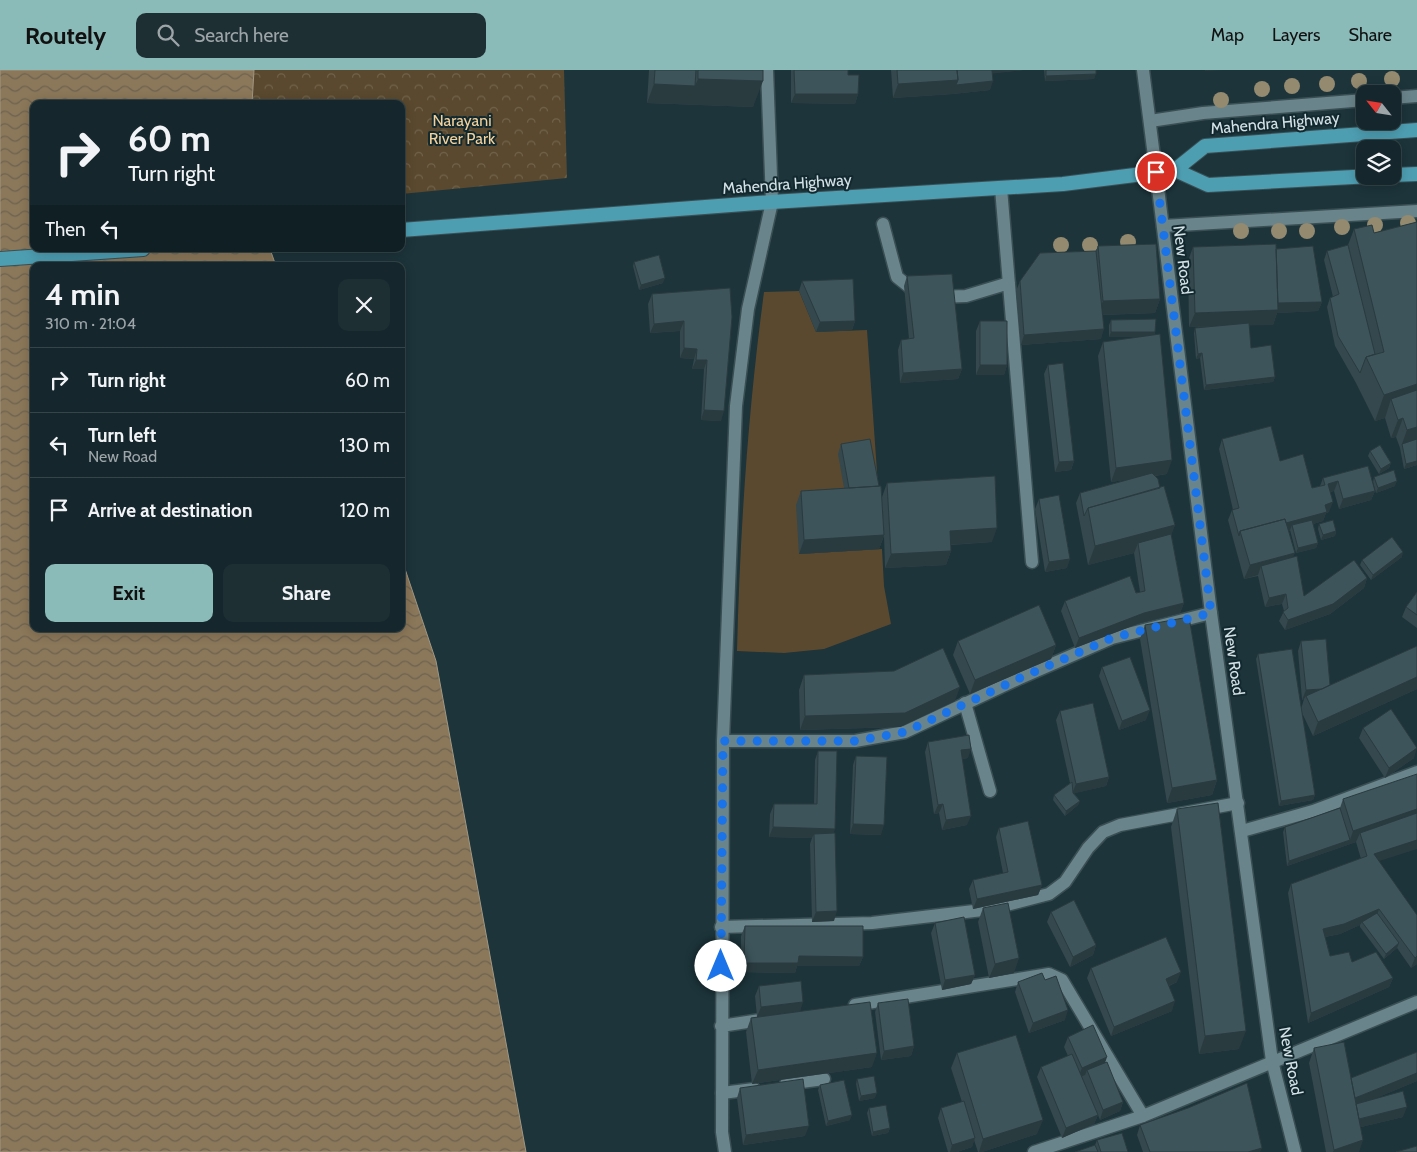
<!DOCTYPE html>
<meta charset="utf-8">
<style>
:root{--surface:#15272c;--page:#1e2f34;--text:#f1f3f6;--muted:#9da5a9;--line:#344448;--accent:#8bbbb9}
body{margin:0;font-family:Cabin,sans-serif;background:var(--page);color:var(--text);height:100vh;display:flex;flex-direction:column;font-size:19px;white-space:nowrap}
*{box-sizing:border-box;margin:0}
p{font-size:16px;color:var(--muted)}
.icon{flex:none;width:28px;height:28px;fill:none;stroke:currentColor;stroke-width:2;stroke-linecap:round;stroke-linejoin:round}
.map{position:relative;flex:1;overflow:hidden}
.details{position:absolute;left:30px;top:192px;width:375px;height:370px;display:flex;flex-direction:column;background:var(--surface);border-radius:10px;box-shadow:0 2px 12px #0003,0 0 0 1px var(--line)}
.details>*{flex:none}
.top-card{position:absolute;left:30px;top:30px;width:375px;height:152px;border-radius:10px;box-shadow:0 2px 12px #0003,0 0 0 1px var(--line);background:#15272c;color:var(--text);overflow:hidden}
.needle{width:32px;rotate:300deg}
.fabs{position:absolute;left:1356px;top:15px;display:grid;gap:10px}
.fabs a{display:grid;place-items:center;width:45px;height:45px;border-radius:10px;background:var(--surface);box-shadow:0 2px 12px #0003,0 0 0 1px var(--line);font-size:25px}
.pin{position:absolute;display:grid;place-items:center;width:42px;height:42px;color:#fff;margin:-21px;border:2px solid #fff;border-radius:50%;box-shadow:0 1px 5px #0007}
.me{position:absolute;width:55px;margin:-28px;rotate:0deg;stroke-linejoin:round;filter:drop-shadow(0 0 4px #0008)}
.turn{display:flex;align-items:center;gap:18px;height:105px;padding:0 15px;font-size:22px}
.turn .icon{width:65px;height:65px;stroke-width:2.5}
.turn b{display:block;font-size:35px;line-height:42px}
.then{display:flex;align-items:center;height:48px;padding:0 15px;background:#0003;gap:10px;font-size:19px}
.round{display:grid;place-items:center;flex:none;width:52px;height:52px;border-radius:10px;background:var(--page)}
.headline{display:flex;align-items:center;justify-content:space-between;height:85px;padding:0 15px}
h1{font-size:30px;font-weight:700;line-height:38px}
.cta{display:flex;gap:10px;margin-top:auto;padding:10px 15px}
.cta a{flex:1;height:58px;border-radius:10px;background:var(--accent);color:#111;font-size:20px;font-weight:700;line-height:58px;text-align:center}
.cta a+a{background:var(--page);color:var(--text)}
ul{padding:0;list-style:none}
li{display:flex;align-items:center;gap:15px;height:65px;padding:0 15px;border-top:1px solid var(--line)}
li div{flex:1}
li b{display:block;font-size:19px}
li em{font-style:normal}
header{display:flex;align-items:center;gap:30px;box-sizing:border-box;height:70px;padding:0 25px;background:var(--accent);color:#111}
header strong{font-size:24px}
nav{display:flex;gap:28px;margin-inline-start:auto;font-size:18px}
.search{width:350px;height:45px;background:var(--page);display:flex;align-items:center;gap:12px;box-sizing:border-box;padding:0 18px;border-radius:10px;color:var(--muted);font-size:19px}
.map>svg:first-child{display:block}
.green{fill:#5a492e}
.forest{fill:url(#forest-crowns)}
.water{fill:url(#water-waves);stroke:#a19783}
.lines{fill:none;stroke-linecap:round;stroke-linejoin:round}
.service-casing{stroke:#3a4f54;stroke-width:15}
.minor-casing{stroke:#3a4f54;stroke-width:15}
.tertiary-casing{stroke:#3a4f54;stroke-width:15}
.secondary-casing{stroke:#3a4f54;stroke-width:15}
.trunk-casing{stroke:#3a4f54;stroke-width:16}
.service{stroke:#6a848b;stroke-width:12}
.minor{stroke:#6a848b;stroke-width:12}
.tertiary{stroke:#6a848b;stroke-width:12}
.secondary{stroke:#6a848b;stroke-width:12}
.trunk{stroke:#4e9eb2;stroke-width:14}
.tree{fill:#938a6f}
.wall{fill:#34484d}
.shaded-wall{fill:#2a3b3f}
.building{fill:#3c545a;stroke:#2a3b3f}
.route{stroke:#1a73e8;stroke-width:9;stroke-dasharray:0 16.2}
.labels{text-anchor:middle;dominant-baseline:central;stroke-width:4;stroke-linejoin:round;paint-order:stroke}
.park-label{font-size:16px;fill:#f4d09b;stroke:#12292f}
.street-label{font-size:16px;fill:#d4e2e6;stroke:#12292f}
</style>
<header>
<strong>Routely</strong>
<div class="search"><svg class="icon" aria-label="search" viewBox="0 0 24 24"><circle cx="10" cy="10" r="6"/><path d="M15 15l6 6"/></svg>Search here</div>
<nav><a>Map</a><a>Layers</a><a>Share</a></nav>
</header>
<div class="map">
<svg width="1417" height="1082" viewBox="0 0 1417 1082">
<defs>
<pattern id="forest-crowns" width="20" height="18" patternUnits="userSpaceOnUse" patternTransform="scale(1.25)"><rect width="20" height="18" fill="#5a492e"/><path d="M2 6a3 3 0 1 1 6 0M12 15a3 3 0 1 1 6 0" fill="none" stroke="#71634c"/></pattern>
<pattern id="water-waves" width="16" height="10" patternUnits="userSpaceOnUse" patternTransform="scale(1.25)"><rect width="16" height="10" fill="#8b7759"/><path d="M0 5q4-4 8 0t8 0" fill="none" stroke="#6d6351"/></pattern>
</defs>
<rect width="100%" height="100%" fill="#1c343a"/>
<path class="green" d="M799,221l17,41 51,-2 12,170 -80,54 83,-5 2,37 7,38 -67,25 -40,4 -47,-2c3,-120 11,-240 27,-359z"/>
<path class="forest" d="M254,0h310l3,108 -166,16v-90h-149z"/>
<path class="water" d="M0,0h254l-2,34h-218v145h236l6,17h-242v363h367v-72l35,104 90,491h-526z"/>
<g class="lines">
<defs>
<path id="service" d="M1392,28l25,-2
M1150,51l53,-8 162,-13
M1001,118l31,374
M883,154l14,53 20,16
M1163,156l254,-15
M938,227l28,-1 43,-13
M965,633l25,88
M721,857l151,-4 119,-14 58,-15 16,-12 23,-34 15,-16 17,-7 118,-22
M786,1014l38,-5
M722,1023l32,-4"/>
<path id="minor" d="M723,671h132l50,-9 115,-54 92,-40 99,-25
M1242,761l71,-20 104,-39
M855,935l194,-31 13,6 81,136
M721,956l45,-7
M725,1082l-3,-20 1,-391 13,-335 12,-97 24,-107 -5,-132
M1034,1082l109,-36 274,-114"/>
<path id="tertiary" d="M1156,102l55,441 61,448 23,91"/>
<path id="secondary" d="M1143,0l13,102"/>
<path id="trunk" d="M1175,100l33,15 164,-9
M1392,105l25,-1
M401,160l371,-28 291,-18 112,-14 30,-24 212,-16
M0,189l143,-10"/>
</defs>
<use href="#service" class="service-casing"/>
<use href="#minor" class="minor-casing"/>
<use href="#tertiary" class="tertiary-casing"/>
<use href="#secondary" class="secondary-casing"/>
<use href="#trunk" class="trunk-casing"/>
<use href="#service" class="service"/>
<use href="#minor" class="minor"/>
<use href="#tertiary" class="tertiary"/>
<use href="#secondary" class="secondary"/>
<use href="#trunk" class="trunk"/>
</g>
<g class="tree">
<circle cx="1392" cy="9" r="8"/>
<circle cx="1359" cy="11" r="8"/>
<circle cx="1327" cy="14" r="8"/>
<circle cx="1292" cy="16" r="8"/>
<circle cx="1262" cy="19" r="8"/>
<circle cx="1221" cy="30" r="8"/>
<circle cx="1408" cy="153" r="8"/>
<circle cx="1375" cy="155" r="8"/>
<circle cx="1342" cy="157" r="8"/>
<circle cx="1241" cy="161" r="8"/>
<circle cx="1279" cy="161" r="8"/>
<circle cx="1307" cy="161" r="8"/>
<circle cx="1128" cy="172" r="8"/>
<circle cx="1061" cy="175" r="8"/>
<circle cx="1090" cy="175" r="8"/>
</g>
<path class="wall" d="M649,0h114l-10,37 -106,-4z
M791,0h57v5l10,19 -3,10 -64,-1z
M891,0h133l-32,3 -2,17 -37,4 -60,4z
M1044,0h52l-2,9 -49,2z
M1417,152v243l-13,4 -4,-21 -4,-11 -5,1 -6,-20 -10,3 -19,-38 -21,-37 -8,-39 3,-9 3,-1 -9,-37 3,-9 21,-6 6,-16 20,4z
M1098,176l62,53 -5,14 -52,2 -2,24 -80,6 -5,-54 4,-10 76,-30z
M1193,177l83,2 46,53 -4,9 -41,2 -4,12h-24l2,23 24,29 -2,5 -69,8 -4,-32 -4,1 -2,-26 1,-5 13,-1h-19l-1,-66z
M634,192l29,21 -24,7 -6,-24z
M907,206l55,93 -4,10 -58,4 -2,-33 3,-10 8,-1 -5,-53z
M802,211l53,40 -3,9 -36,2 -17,-41z
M730,218l-9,133 -20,-1 3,-51h-12l2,-10 -14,-1v-27l-30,2 -2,-29 4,-10z
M1111,250l44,12 -1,3 13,139 -12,2 20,49 -4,9 13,69 -4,10 -40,10 -65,25 -14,-37 4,-10 75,-9 -6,-39 -46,12 -12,-62 4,-10 50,-14 -19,3 -13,-126 5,-14 39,-5h-33v-12z
M980,251l27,44 -3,10h-28v-44z
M1048,295l26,96 -3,9 -16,2 -11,-98z
M1222,369l58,22 32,27 8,-2 3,-8 52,13 -4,9 -32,9 -5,-18 -4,1 -1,20 -3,1 -3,8 -10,3 5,19 -2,5 -20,5 -6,-23 -1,1 4,26 11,39 63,-18 -3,10 -34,26 -45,16 -6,-9 5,-10 -2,-7 -17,3 -7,-31 -14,3 -16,-59 4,-10h1l-14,-61z
M841,374l38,42 3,11 5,-14 105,59 -41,3v6l-5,14 -61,3 -1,-32 -5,13 -80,5 -3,-49 5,-14 43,-3 -6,-34z
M1370,381l21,12 -2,5 -10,6 -11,-18z
M1374,407l21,9 -19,7 -3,-11z
M1039,429l28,69 -22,4 -10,-63z
M1319,454l17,7 -1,5 -14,4 -3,-11z
M1402,487l-31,23 -11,-15 2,-5z
M1417,522v36l-15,-11 4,-10z
M1145,555l72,155 -5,15 -45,8 -27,-164z
M958,571l98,4 -5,14 -81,35 -17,-39z
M1301,571l29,44 87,-39v43l-104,47 -11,-23 13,82 -2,5 -34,6 -23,-147 2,-5 43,55 3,-10 -2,1 -4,-49z
M1102,597l44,53 -27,10 -20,-54z
M804,605l151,26 -55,26 -100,3 -1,-40z
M1060,641l49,66 -3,9 -32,7 6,8 -2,4 -13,11 -12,-16 1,-5 16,-12 -14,-63z
M1363,658l51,30 -29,20 -26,-40z
M928,672l40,16 -6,1 5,66 -25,5 -3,-17 -5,1 -9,-62z
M818,681l16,82v88l-22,1 -2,-78 2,-6 -43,-1 1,-23 4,-10h40l1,-44z
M856,686l25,79 -31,-1 3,-69z
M1343,729l36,62 38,103 -6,4 -14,-20 -13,11 -24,-32v-2l-20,9 -15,3 5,19 22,6 41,16 -4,9 -81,36 -20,-130 3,-9 70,-25 -5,-17 -69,24 -4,-34 2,-5 55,-19z
M1177,739l62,240 -40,5 -28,-227z
M999,758l43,57 -4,10 -65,14 -4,-20 4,-9 30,-7 -7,-36z
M983,838l31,65 -25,5 -11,-56z
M1051,842l45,33 -3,10 -23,12 -23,-45z
M935,853l40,52 -4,9 -29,6 -11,-57z
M745,856l118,31 -4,9h-62l-2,7 -54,-1v-36z
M1091,898l86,14 -8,4 3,25 -61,25 -24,-58z
M1045,910l20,40 -36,13 -14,-41 3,-10z
M759,916l41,25 72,56 -120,17 -6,-52 5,-14 6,-1 -2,-21z
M878,933l36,43 -3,10 -30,4 -6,-48z
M1068,967l37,25 18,40 -3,9 -20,9 -2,-5 -4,9 -32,14 -25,-61 4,-10 27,-11 -4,-9z
M1314,978l37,30 66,3 -41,17 27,19 -42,10 -2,25h-33l-17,-89z
M957,983l80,81 -55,18h-4l-4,-12 -2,7 -15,5h-9l-10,-34 3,-10 21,-6 -11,-34z
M857,1009l18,19 -16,3 -3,-17z
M820,1015l30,35 -24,6 -8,-36z
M740,1018l65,48 -62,9 -6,-47z
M869,1038l21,20 -2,5 -16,3 -5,-23z
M1140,1055l120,27h-117l-6,-17z
M1097,1070l31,12h-53l20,-7z"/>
<path class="shaded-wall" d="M990,0h34l-35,4z
M1205,0h22l-22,1z
M1096,4l-2,5 -49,2 1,-5z
M698,9l65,2 -10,26 -106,-4 7,-19 41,2z
M958,10l35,1 -3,9 -37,4 -60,4 5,-14z
M795,24h63l-3,10 -64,-1z
M665,208l-2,5 -24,7 2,-5z
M1160,229l-5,14 -57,2 5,-14z
M1322,232l-4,9 -41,2 -4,12 -84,2 6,-14 81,-10z
M684,251l-4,10 -30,2 4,-9z
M855,251l-3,9 -36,2 4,-10z
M1104,259l-3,10 -80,6 3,-10z
M1111,262h44l-2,5h-44z
M684,278l13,1 -3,10 -14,-1z
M1202,283l-2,5 -4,1 2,-5z
M696,290h11l-3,9h-12z
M980,295h27l-3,10h-28z
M962,299l-4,10 -58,4 3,-10z
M1275,307l-2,5 -69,8 2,-5z
M1417,314v23l-26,-8 -6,19 -10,3 9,-26z
M704,340l20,1 -3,10 -20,-1z
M1403,348l-7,19 -5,1 7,-18z
M1417,357v16l-15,1 5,-14z
M1172,390l-5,14 -56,8 5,-14z
M1074,391l-3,9 -16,2 4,-10z
M1417,391v4l-13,4 2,-5z
M1391,393l-2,5 -10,6 2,-5z
M1338,411l-4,10 -10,2 4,-9z
M1397,411l-2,5 -19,7 2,-5z
M1375,421l-4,9 -32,9 4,-10z
M1333,432l-4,10 -3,1 -3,8 -30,9 -1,-5 -2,5 -46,13 81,-38z
M1175,455l-7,19 -30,-1 -4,10 -46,12 7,-19z
M997,458l-5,14 -47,3 5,-14z
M1336,461l-1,5 -14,4 2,-5z
M884,465l-5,14 -80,5 5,-14z
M1318,473l-2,5 -20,5 2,-5z
M951,481l-5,14 -61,3 6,-14z
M1403,482l-1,5 -31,23 2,-5z
M1295,483l-6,14 -28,-1 -3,9 -14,4 6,-14z
M1070,489l-3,9 -22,4 4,-10z
M1367,508l-3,10 -34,26 -45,16 3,-10z
M1286,524l-4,10 -17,3 4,-9z
M1184,533l-4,10 -40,10 -65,25 4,-10 65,-25z
M1056,575l-5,14 -81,35 5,-14z
M1417,607v12l-104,47 5,-14z
M960,617l-5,14 -55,26 -100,3 5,-14z
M1331,618l-25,8 -2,3 -2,1 4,-10z
M1150,640l-4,10 -27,10 3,-9z
M1417,678l-3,10 -29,20 4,-10z
M971,679l-3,9 -11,2 4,-10z
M1109,707l-3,9 -34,8 4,-10z
M1217,710l-5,15 -45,8 5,-15z
M1315,725l-2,5 -34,6 2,-5z
M1080,731l-2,4 -13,11 1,-5z
M943,734l-4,9 -5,1 4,-9z
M1417,739v12l-57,12 -4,9 -69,24 2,-5 61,-21 3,-9z
M971,746l-4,9 -25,5 4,-10z
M853,754l31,1 -3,10 -31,-1z
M773,757l62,2 -3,9 -18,-4 -2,4 -43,-1z
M1417,770v9l-47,15 4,-10z
M1042,815l-4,10 -65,14 4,-10z
M1379,839l-3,9 -14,4 -2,3 -20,9 -20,4 3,-9z
M837,841l-3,10 -22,1 4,-10z
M1399,873l-2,5 -13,11 2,-5z
M1096,875l-3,10 -23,12 3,-10z
M799,886l64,1 -4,9h-62l-2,7 -54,-1 3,-9z
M1417,886v8l-6,4 4,-10z
M1019,888l-5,15 -25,5 6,-14z
M1181,902l-4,10 -14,6 3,-9z
M975,905l-4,9 -29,6 3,-10z
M1393,908l-4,9 -81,36 3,-10z
M1175,931l-3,10 -61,25 3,-9z
M803,932l-3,10 -43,5 4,-10z
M1068,940l-3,10 -36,13 4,-10z
M1246,961l-7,18 -40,5 6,-18z
M914,976l-3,10 -30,4 3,-9z
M877,983l-5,14 -120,17 6,-14z
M1107,987l-3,9 -17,4 -2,5 -7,3 4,-10z
M1417,1003v8l-62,26 -2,-8z
M877,1023l-2,5 -16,3 2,-5z
M1123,1032l-3,9 -20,9 3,-10z
M1407,1037l-4,10 -50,12 4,-9z
M852,1045l-2,5 -24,6 2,-5z
M1098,1045l-4,9 -32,14 4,-10z
M1043,1050l-6,14 -55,18h-3l4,-13z
M809,1056l-4,10 -62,9 3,-10z
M890,1058l-2,5 -16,3 1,-4z
M975,1068l-3,9 -15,5h-7l2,-7z
M1363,1070l-4,12h-26l1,-2z
M1262,1078l-2,4h-12z"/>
<path class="building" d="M655,0h41l-1,16 -41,-2z
M698,0h65v11l-65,-2z
M794,0h54v5h11l-1,19h-63z
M897,0h60l1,10 -60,4z
M957,0h35l1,11 -37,4 2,-5z
M1046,0h50v4l-50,2z
M1417,152v162l-33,11 -18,-38 18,-5 -30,-123 18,-4 2,8z
M1156,174l4,55 -57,2 -5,-55z
M1276,174l2,66 -83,3 -2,-66z
M1348,175l27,109 -9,3 -6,16 -22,-37 -8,-38 9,-4 -12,-43z
M1313,176l9,56 -44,1 -2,-54z
M1096,181l8,78 -80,6 -4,-54 20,-28z
M659,185l6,23 -24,7 -7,-23z
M952,204l10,95 -59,4 -2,-33 13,-2 -7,-62z
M853,209l2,42 -35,1 -18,-41z
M730,218l2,29 -8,94 -20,-1 3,-50h-11l1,-11 -13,-1v-27l-30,3 -2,-30z
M1156,249l-1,13h-44v-12z
M980,251h27v44h-27z
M1249,253l2,25 20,-3 4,32 -69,8 -4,-32 -4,1 -3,-26z
M1160,264l12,126 -56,8 -13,-126z
M1063,293l11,98 -15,1 -11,-97z
M1417,320v37l-10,3 -4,-12 -5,2 -7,-21z
M1271,356l9,35 23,-7 9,34 13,-3 -2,-7 45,-12 7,25 -32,8 -5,-18 -10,3 5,18 -8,3 2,7 -41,11 -1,-4 -45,12 -1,5 -7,-26 7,-2 -17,-69z
M870,369l9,47 -30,2 -8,-44z
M1417,369v22l-11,3 -4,-20z
M1380,375l11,18 -10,6 -11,-18z
M1394,400l3,11 -19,7 -4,-11z
M1152,403l6,6 2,9 -72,20 -4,8 -4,-23z
M995,406l2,52 -47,3 1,20 -60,3 -4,-71z
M881,416l3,49 -80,5 -3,-49z
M1164,416l11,39 -80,21 -7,-38z
M1059,425l11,64 -21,3 -10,-63z
M1285,449l10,34 -45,12 -10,-34z
M1312,450l6,23 -20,5 -6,-23z
M1333,450l3,11 -13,4 -4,-11z
M1171,464l13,69 -40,10 -65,25 -14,-37 65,-25 6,17 9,-2 -7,-48z
M1392,467l11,15 -30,23 -11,-15z
M1297,486l7,40 50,-36 13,18 -34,26 -45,16 -5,-8 5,-4 -2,-14 -17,4 -8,-32z
M1417,522v23l-11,-8z
M1039,535l17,40 -81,35 -17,-39z
M1189,547l28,163 -45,8 -27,-163z
M1326,569l4,46 -8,4 -16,1 -5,-49z
M1417,576v31l-99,45 -12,-26z
M943,578l17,39 -55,26 -100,3 -1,-41 90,-4z
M1292,579l23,146 -34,6 -23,-147z
M1130,587l20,53 -28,11 -20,-54z
M1093,633l16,74 -33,7 -16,-73z
M1391,639l26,39 -28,20 -26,-40z
M969,665l2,14 -10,1 10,66 -25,4 -3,-16 -5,1 -10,-63z
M818,681h19l-2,78 -62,-2 1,-23h43z
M856,686l31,1 -3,68 -31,-1z
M1417,704v35l-64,22 -10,-32z
M1072,712l1,11 7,8 -14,10 -12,-16z
M1218,733l28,228 -41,5 -28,-227z
M1340,738l10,32 -61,21 -4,-34z
M1417,743v27l-43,14 43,61v41l-2,2 -36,-49 -35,15 -21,5 7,27 19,-4 3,10 24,-10 17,26 -82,35 -20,-129 76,-28 -7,-23z
M1028,751l14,64 -65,14 -4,-19 35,-8 -9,-44z
M835,763l2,78 -21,1 -2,-78z
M1074,830l22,45 -23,12 -22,-45z
M1008,833l11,55 -24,6 -12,-56z
M1377,843l22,30 -13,11 -24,-32z
M964,847l11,58 -30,5 -10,-57z
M745,856h118v31l-64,-1 -1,7h-54z
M1166,867l15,35 -15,7 9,22 -61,26 -23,-59z
M1042,903l3,7 11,-4 12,34 -35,13 -15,-41z
M801,911l2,21 -42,5 -2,-21z
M908,929l6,47 -30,5 -6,-48z
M870,932l7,51 -119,17 -7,-52z
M1093,955l14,32 -25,11 -14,-31z
M1016,965l27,85 -60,19 -26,-86z
M1344,972l19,98 -29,10 -20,-102z
M1417,982v21l-62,25 -4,-20z
M1072,984l26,61 -32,13 -25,-61z
M1107,992l16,40 -20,8 -16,-40z
M874,1006l3,17 -16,3 -4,-17z
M803,1009l6,47 -63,9 -6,-47z
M844,1010l8,35 -24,6 -8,-36z
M1247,1013l15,65 -14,4h-98l-10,-27 48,-17z
M1403,1021l4,16 -48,12 -3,-15z
M964,1031l11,37 -23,7 -11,-37z
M886,1035l4,23 -17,4 -4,-24z
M1122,1063l6,19h-27l-4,-12z
M1095,1075l3,7h-23z
M1417,1076v6h-21z"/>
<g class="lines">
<path class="route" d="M721,896l2,-225h133l49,-9 115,-54 92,-40 99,-25 -55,-441"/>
</g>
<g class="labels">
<g class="park-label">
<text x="462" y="50">Narayani<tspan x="462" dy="18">River Park</tspan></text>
</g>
<g class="street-label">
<text transform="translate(1275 53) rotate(-5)">Mahendra Highway</text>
<text transform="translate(787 114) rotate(-4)">Mahendra Highway</text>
<text transform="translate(1183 190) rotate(83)">New Road</text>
<text transform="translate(1234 591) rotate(82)">New Road</text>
<text transform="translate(1291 991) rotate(79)">New Road</text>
</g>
</g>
</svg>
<div class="fabs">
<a><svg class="needle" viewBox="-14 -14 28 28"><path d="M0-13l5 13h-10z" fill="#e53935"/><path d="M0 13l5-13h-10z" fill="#9da5a9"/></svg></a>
<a><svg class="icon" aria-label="layers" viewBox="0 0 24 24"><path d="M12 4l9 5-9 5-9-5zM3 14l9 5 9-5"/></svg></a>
</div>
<div class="pin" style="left:1156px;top:102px;background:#d93025"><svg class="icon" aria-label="arrive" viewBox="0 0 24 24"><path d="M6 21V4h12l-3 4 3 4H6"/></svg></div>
<svg class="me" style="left:721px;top:896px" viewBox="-20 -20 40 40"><circle r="19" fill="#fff"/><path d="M0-13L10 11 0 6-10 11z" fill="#1a73e8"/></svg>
<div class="top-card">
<div class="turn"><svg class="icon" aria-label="right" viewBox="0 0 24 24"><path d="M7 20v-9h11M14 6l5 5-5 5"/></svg><div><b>60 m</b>Turn right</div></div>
<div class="then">Then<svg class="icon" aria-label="left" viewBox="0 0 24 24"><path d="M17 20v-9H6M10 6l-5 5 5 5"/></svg></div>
</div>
<section class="details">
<div class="headline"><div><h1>4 min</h1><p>310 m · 21:04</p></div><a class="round"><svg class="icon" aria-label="close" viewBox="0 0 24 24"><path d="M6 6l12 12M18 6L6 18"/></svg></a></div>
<ul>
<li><svg class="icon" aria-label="right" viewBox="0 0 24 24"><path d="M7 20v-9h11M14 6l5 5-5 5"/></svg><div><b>Turn right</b></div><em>60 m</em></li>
<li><svg class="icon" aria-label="left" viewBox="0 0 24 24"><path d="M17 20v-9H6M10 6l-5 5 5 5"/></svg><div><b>Turn left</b><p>New Road</p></div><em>130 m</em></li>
<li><svg class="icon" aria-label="arrive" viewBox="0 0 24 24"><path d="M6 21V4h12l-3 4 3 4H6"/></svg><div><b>Arrive at destination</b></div><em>120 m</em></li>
</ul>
<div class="cta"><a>Exit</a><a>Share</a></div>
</section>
</div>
